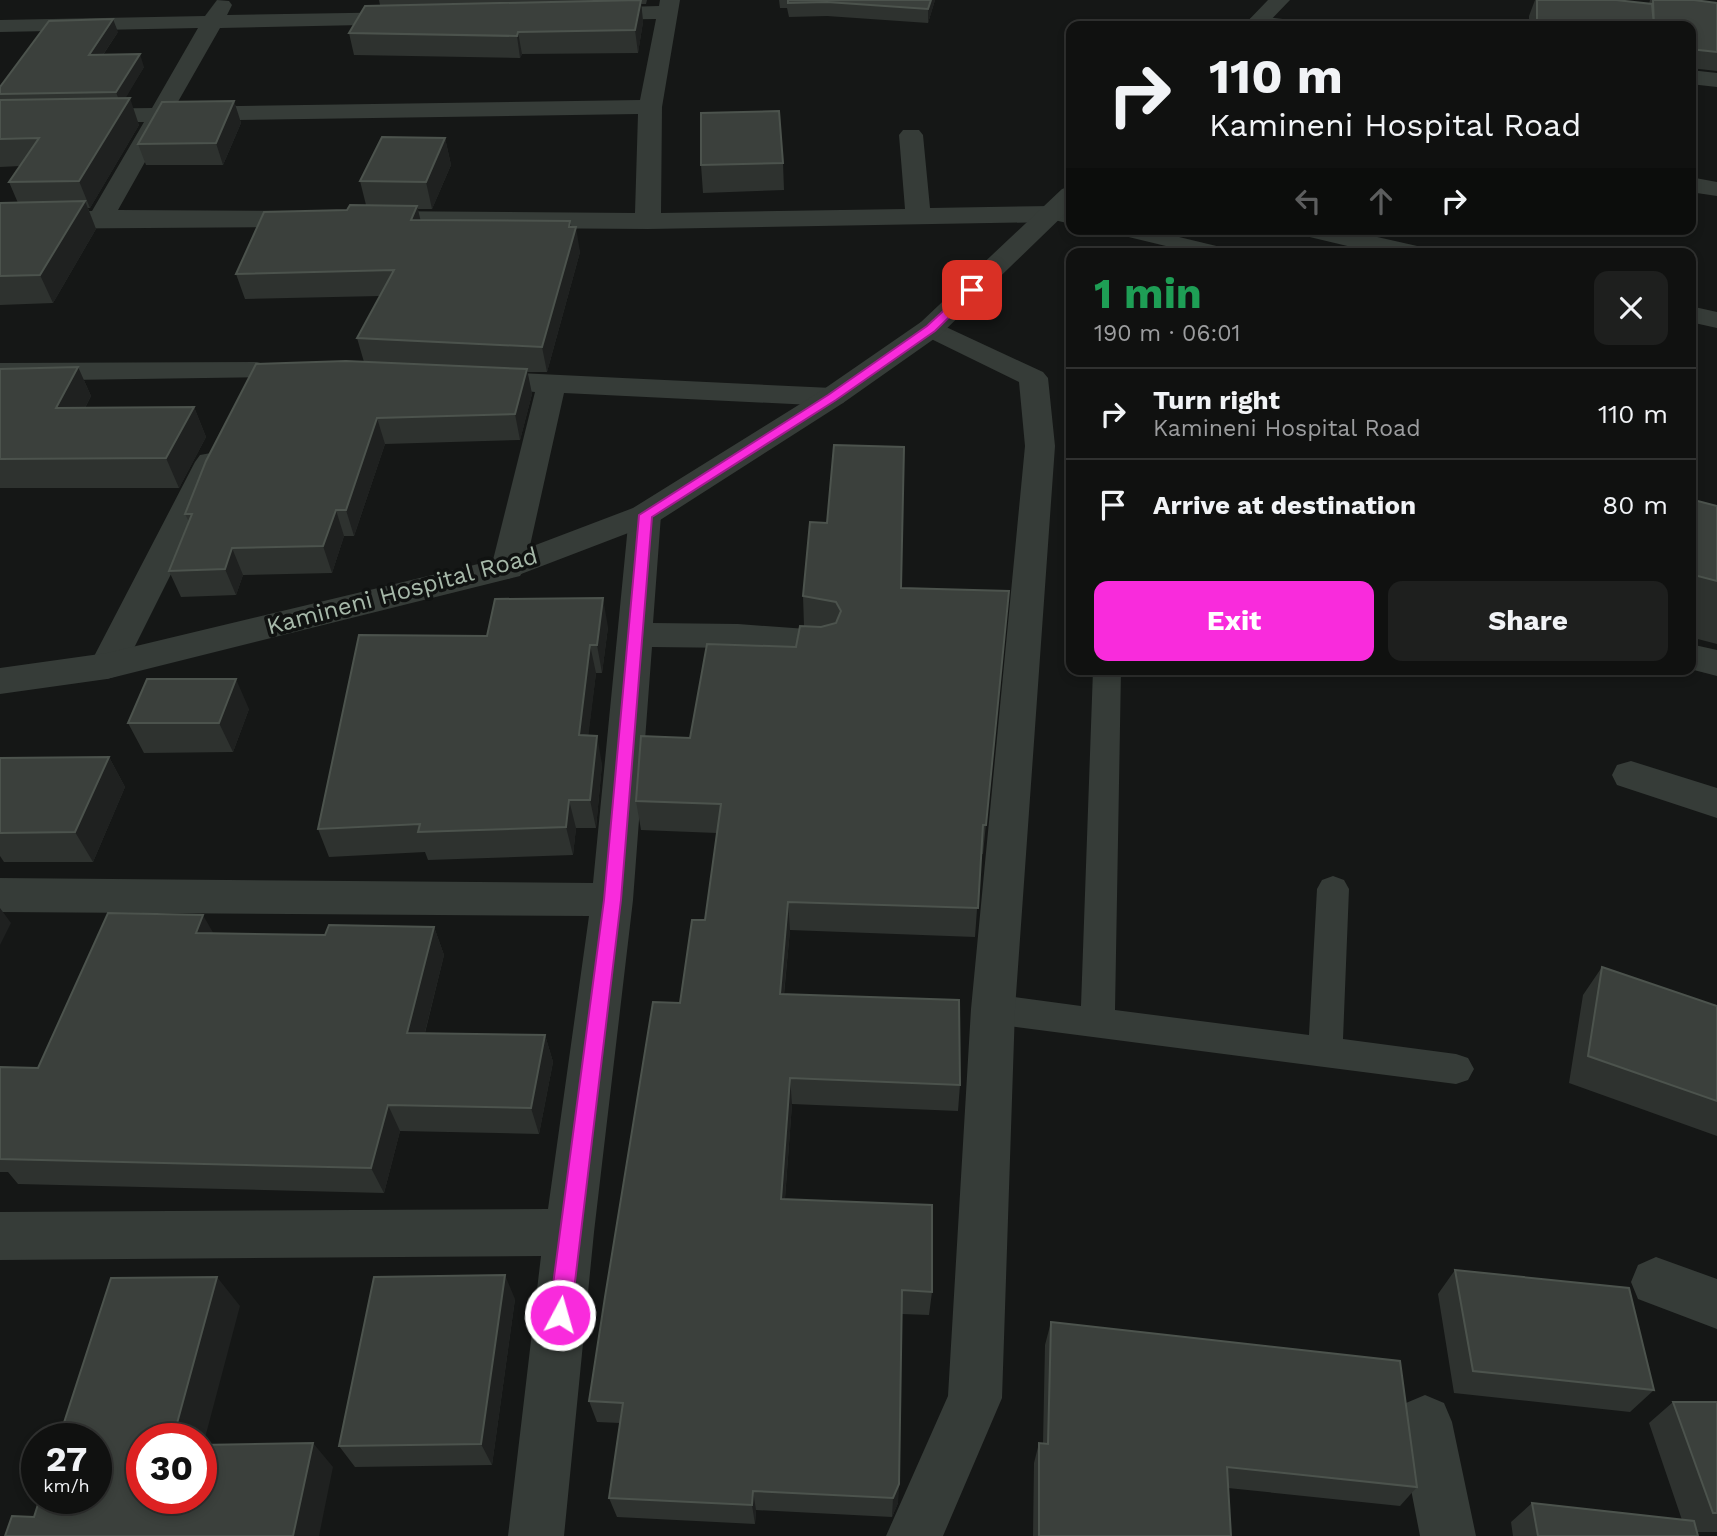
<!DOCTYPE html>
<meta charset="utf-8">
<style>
:root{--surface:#101110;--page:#1e1f1e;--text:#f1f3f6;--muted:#9c9d9f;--line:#303130;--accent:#f92bdc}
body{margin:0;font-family:"Work Sans",sans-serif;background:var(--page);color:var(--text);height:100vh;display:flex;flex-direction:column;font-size:26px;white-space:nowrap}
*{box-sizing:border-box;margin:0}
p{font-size:23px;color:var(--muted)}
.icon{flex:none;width:38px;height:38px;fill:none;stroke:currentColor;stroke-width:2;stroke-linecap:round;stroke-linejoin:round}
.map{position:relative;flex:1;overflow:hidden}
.details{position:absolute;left:1066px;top:248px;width:630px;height:427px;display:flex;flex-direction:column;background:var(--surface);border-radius:14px;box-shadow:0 4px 10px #0003,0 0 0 2px var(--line)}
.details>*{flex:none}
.banner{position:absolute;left:1066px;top:21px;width:630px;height:214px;border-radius:14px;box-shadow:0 4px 10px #0003,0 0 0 2px var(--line);background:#101110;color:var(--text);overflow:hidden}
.speed{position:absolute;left:21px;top:1423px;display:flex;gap:14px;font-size:35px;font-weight:700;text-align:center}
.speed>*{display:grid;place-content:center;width:91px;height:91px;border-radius:50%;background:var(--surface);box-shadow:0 4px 10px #0003,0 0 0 2px var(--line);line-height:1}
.speed small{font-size:18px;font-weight:400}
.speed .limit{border:10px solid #d22;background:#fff;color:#111}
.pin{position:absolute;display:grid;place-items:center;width:60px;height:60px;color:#fff;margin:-30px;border-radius:14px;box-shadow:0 4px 10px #0006}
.me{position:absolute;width:77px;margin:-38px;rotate:6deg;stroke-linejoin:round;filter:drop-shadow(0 0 5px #0008)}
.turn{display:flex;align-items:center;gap:24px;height:147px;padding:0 28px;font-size:32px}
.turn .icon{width:91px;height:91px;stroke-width:2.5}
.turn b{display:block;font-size:49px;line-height:60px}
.lanes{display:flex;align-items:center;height:66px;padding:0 28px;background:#0003;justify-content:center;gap:35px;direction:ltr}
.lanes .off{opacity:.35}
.round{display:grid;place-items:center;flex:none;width:74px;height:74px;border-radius:14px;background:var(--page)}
.overview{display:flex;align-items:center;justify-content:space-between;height:119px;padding:0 28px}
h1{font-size:42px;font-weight:700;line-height:52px;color:#1e9e55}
.cta{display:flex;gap:14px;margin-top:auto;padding:14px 28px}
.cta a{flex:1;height:80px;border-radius:14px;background:var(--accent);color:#fff;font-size:28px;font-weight:700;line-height:80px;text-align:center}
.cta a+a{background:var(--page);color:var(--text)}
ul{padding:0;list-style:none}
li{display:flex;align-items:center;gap:21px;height:91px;padding:0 28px;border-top:2px solid var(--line)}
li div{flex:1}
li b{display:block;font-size:26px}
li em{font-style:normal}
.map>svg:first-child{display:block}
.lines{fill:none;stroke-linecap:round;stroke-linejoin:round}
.service{fill:#363c38;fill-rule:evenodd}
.minor{fill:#363c38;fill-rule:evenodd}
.tertiary{fill:#363c38;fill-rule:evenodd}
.wall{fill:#2e322f}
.shaded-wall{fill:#1f2120}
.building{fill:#3b403c;stroke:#4c534d;stroke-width:2}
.route{fill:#f92bdc;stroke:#a21c8f;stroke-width:2}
.labels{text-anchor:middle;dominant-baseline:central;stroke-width:7;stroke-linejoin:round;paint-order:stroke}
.street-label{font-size:24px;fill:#a6b8a9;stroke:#101211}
</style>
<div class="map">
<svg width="1717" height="1536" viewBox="0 0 1717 1536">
<rect width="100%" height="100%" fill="#151716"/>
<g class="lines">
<path class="service" d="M1053,208l18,4v12l-25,-6 -3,-4 3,-4z
M1109,229h37l87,21 3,4h-37l-87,-21z
M1093,670h28l-6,340 194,25 8,-146 5,-9 11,-4 11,4 5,9 -6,150 113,15 12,4 6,11 -6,11 -12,4 -463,-60 -12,-5 -5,-10 5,-10 12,-5 88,12z"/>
<path class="minor" d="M217,0l12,1 3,4 -5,10 184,-3 10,6 -10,6 -191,4 -45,79 465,-7 16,-81 -66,1 -10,-6 10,-6 69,-2 1,-6h20l-18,107 -1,106 244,-4 -6,-74 4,-5h16l4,5 7,73 123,-2 9,3 4,5 -4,5 -9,3 -405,7 -279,-2 -9,-3 -4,-5 4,-5 9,-3 266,2 3,-99 -470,7 -50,89 194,1 9,3 4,5 -4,5 -9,3 -312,2v-16l92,-2 52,-89 -144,2v-14l152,-2 46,-80 -198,4v-12l205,-4z
M1258,16l33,4 11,6h-52l-3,-4 4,-4z
M1690,70l27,3v14l-27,-3z
M1690,177l27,5v14l-27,-4z
M1293,229h49l84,19 4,6h-49l-84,-20z
M1690,306l27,6v16l-27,-6z
M931,320l112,52 5,6 7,68 -40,563 -13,389 -59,138h-57l62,-140 23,-387 54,-563 -6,-64 -98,-48 -4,-6 4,-6z
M257,362l10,3 5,6 -5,6 -267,4v-18z
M477,371l355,17 11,3 4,6 -4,6 -11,3 -268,-13 -39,175 -5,8 -12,3 -12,-3 -5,-8 44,-176 -68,-6 -5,-6 5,-6z
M211,453l11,2 5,7 -102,204 -5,9 -13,4 -13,-4 -5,-9 106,-204 5,-7z
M645,505l12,3 4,7 -8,108 85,1 83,6 13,3 5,9 -5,9 -13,3 -83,-6 -86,-1 -19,253 -39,332 -30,304h-56l33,-280 -541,4v-48l548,-3 41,-293 -589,-4v-34l593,5 36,-368 4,-7z
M1690,644l27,6v26l-27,-7z
M1631,761l86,27v30l-100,-33 -5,-10 5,-10z
M1656,1257l61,22v50l-79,-30 -7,-17 7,-17z
M1425,1395l19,8 8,19 24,114h-56l-22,-114 8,-19z"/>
<path class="tertiary" d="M1268,0h22l-25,26h-22z
M1071,186v22l-130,126 -98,69 -186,119 -149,57 -401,100 -107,15v-26l107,-15 392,-94 134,-51 188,-117 100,-69 141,-133z"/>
</g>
<path class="wall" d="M379,0h268l-1,4h-5l2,18 -5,31 -116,1 -2,4 -166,-3 -5,-22 31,-28z
M779,0h156l-7,23 -101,-7 -38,1 -2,-9h-7z
M1535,0h81l33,4 1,-4h44l23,3v68l-27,-3v-42h-161v-10z
M118,32l-15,23 41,12 -19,31 14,27 -49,83h-2l8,21 -43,74 -53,2v-102h18l-9,-21 11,-16 -20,1v-80z
M234,101l7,22 -18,42h-77l-8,-21z
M445,138l6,27 -19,44h-14l2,11 150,1 10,31 -33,120h-20l5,22 -12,46 -135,4 -31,92h-10l-12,37 -89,2 -7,20 -55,2 -12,-26 20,-49 -4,-8 179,-152 -7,-24 23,-42 -135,3 -9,-25 130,-69 -6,-24z
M783,163l1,27 -81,3 -2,-28z
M78,367l13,29 -6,12 109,-1 12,30 -27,51h-179v-119z
M1690,499l27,7v138l-27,-7z
M901,588l108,3 -26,263h-2l-6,83 -185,-7 -6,65 176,90 -2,26 -166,-7 -7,95 147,93 -3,23 -27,-1 -4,189 -6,14 -136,-7 -1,14 -138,-7 -8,-19 11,-75 -23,-1 -8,-21 91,-398 25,-83 12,-87 -76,-3 -5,-29 54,-63 106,-91 8,-21 -1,-30z
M608,627l-6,46h-6l-8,62 14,29 -6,64h-20l-3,27 -145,5 -3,-8 -96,5 -11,-28 169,-193z
M249,709l-16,43 -89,1 -16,-30z
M109,757l16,30 -32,75h-89l-4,-6v-98z
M434,927l10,28 -19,78 120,2 8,27 -14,72 -139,-3 -16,62 -366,-9 -10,-12h-8v-105l38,1 175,-135 112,2z
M1602,967l115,39v130l-148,-53 14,-88z
M1455,1270l199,120 -24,22 -176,-19 -16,-99z
M515,1299l-23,166 -137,2 -16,-21z
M1051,1322l366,165 -17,19 -172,-18 3,48h-198l1,-73 5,-20h4l2,-98z
M1673,1402h44v130h-20l1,4h-185l-2,-14 21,-19 150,17 -33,-97z"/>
<path class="shaded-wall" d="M641,0l2,22 -5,31 -3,-23z
M931,0h4l-7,23v-14z
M113,19l5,13 -24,36 -5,-13z
M518,32l4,22 -2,4 -3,-22z
M140,54l4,13 -23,39 -5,-14z
M130,98l9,27 -49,83 -11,-27z
M234,101l7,22 -18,42 -7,-22z
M445,138l6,27 -19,44 -6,-27z
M85,201l11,28 -43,74 -13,-28z
M417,206l6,24 -12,-10z
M570,221l3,16 3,-10 4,25 -33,120 -5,-25z
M78,367l13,29 -21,42 -14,-30z
M527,369l5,25 -12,46 -5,-26z
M194,407l12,30 -27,51 -13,-30z
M377,418l8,26 -31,92 -8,-26z
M336,510l8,26 -12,37 -9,-27z
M232,548l11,27 -7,20 -11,-26z
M603,598l5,29 -6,46 -5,-28z
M590,645l6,28 -11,91 -6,-29z
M236,679l13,30 -16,43 -14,-29z
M597,736l5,28 -6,64 -6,-28z
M109,757l16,30 -32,75 -18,-30z
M569,800l7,28 -3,27 -7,-28z
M788,902l2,28 -9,92 -1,-28z
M0,908l11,15 -11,22z
M203,915l16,28 -23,-10z
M434,927l10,28 -26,105 -11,-27z
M545,1035l8,27 -14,72 -8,-26z
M790,1078l2,26 -9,119 -2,-24z
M388,1105l12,26 -16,62 -13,-25z
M505,1275l10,24 -23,166 -11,-21z
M217,1277l23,29 -39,147v-15h-28z
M313,1443l20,24 -14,69h-26z
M899,1484l-1,19 -6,14 1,-19z
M753,1491l3,19 -1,14 -3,-19z"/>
<path class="building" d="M641,0l-6,30 -117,2 -1,4 -168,-3 16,-27z
M788,0h143l-3,9 -101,-7 -39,1z
M1537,0h79l36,4 2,22h-117z
M1653,0h41l23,3v49l-27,-3v-23h-36z
M113,19l-24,36 51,-1 -24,38 -116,2v-7l49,-66z
M1413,24l20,2h-20z
M130,98l-51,83 -70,1 30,-44 -39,1v-39z
M234,101l-18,42 -78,1 24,-42z
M779,111l4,52 -82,2v-52z
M382,137l63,1 -19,44 -66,-1z
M85,201l-45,74 -40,1v-73z
M350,205l67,1 -6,14 159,1 -1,6h7l-34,120 -185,-9 37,-68 -158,4 28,-62 83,-2z
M346,361l181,8 -12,45 -138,4 -31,92h-10l-13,36 -91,2 -7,21 -56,2 23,-57h-7l21,-53 50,-97z
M78,367l-22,41 138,-1 -28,51 -166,1v-90z
M834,445l70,2 -3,141 108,3 -23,234h-3l-5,83 -190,-6 -8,92 179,6 1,85 -170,-7 -9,121 151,6v87l-30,-2 -3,194 -6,14 -140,-7 -1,14 -143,-7 14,-95 -34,-2 16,-104 48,-295 27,1 12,-83h13l16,-116 -85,-3 5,-65 49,2 17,-94 89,3 4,-21 21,1 15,-4 5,-12 -5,-9 -33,-6 7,-74 17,1z
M1690,499l27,7v75l-27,-7z
M603,598l-6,47h-7l-11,90 18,1 -7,64h-21l-3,27 -148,5 2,-8 -102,5 41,-194 128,1 8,-37z
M147,679h89l-17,44h-91z
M109,757l-34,75 -75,1v-75z
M108,913l95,2 -7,18 129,2 4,-10 105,2 -27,106 138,2 -14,73 -143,-3 -17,63 -371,-9v-92l38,1z
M1602,967l115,39v95l-129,-45z
M1455,1270l174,18 25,102 -181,-19z
M505,1275l-24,169 -142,2 35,-169z
M217,1277l-44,161h-31v60h59v-53l112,-2 -20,93h-288l7,-20 22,1 6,-19h56v-60h-37l52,-160z
M1051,1322l349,39 17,126 -190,-20 4,69h-192v-93l9,1z
M1673,1402h44v111h-4z
M1532,1503l162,18 4,15h-160z"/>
<path class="route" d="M968,288l9,2 -42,41 -99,69 -184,117 -31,383 -50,415 -3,7 -8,3 -8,-3 -3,-7 55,-415 35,-385 189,-120 99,-69z"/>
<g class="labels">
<g class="street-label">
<text transform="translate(402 591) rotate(-15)">Kamineni Hospital Road</text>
</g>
</g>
</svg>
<div class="speed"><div>27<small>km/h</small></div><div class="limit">30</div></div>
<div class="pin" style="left:972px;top:290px;background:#d93025"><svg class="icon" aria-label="arrive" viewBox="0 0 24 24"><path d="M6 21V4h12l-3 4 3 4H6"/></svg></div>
<svg class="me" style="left:560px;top:1315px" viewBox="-20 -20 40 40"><circle r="17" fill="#f92bdc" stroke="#fff" stroke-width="3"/><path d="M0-11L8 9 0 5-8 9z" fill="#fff"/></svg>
<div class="banner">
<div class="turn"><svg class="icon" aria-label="right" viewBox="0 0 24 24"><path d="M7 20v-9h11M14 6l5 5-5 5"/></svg><div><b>110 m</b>Kamineni Hospital Road</div></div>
<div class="lanes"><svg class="icon off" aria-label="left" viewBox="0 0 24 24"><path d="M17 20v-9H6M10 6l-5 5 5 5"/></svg><svg class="icon off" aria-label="ahead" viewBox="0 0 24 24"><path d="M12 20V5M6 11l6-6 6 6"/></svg><svg class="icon" aria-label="right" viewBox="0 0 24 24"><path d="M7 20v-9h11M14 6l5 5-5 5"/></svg></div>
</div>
<section class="details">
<div class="overview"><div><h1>1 min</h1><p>190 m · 06:01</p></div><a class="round"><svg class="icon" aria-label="close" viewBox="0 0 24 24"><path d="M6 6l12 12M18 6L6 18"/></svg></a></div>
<ul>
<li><svg class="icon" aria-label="right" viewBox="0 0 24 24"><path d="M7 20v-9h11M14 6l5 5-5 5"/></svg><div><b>Turn right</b><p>Kamineni Hospital Road</p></div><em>110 m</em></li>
<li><svg class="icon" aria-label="arrive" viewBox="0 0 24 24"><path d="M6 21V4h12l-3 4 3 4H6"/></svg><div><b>Arrive at destination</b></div><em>80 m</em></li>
</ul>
<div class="cta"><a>Exit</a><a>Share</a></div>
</section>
</div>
